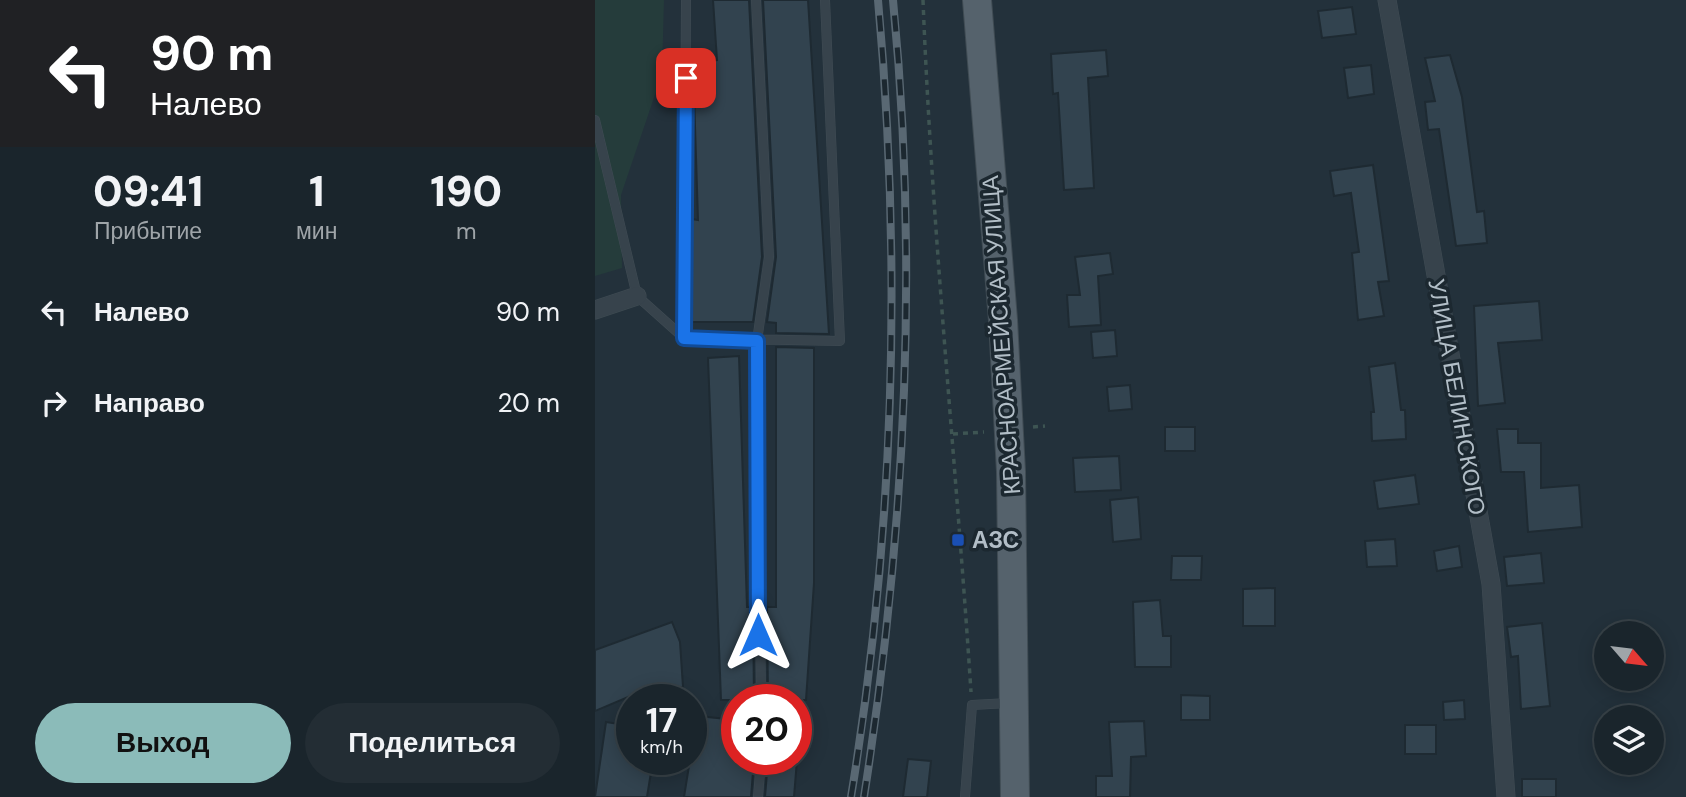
<!DOCTYPE html>
<html lang="ru">
<meta charset="utf-8">
<style>
:root{--surface:#1a252c;--page:#232d34;--text:#f1f3f6;--muted:#9fa5a9;--line:#384248;--accent:#8bbbb9}
body{margin:0;font-family:"DM Sans",sans-serif;background:var(--page);color:var(--text);height:100vh;display:flex;flex-direction:column;font-size:26px;white-space:nowrap}
*{box-sizing:border-box;margin:0}
p{font-size:23px;color:var(--muted)}
.icon{flex:none;width:38px;height:38px;fill:none;stroke:currentColor;stroke-width:2;stroke-linecap:round;stroke-linejoin:round}
.map{position:relative;flex:1;overflow:hidden}
.side{display:flex;flex-direction:column;background:var(--surface);width:595px}
.side>*{flex:none}
.guide{background:#202124;color:#fff;overflow:hidden}
.needle{width:46px;rotate:118deg}
.fabs{position:absolute;left:999px;top:621px;display:grid;gap:14px}
.fabs a{display:grid;place-items:center;width:70px;height:70px;border-radius:50%;background:var(--surface);box-shadow:0 4px 18px #0003,0 0 0 2px var(--line);font-size:35px}
.speed{position:absolute;left:21px;top:684px;display:flex;gap:14px;font-size:35px;font-weight:700;text-align:center}
.speed>*{display:grid;place-content:center;width:91px;height:91px;border-radius:50%;background:var(--surface);box-shadow:0 4px 18px #0003,0 0 0 2px var(--line);line-height:1}
.speed small{font-size:18px;font-weight:400}
.speed .limit{border:10px solid #d22;background:#fff;color:#111}
.pin{position:absolute;display:grid;place-items:center;width:60px;height:60px;color:#fff;margin:-30px;border-radius:14px;box-shadow:0 4px 10px #0006}
.me{position:absolute;width:77px;margin:-38px;rotate:0deg;stroke-linejoin:round;filter:drop-shadow(0 0 5px #0008)}
.turn{display:flex;align-items:center;gap:24px;height:147px;padding:0 35px;font-size:32px}
.turn .icon{width:91px;height:91px;stroke-width:2.5}
.turn b{display:block;font-size:49px;line-height:60px}
.eta{display:flex;justify-content:space-evenly;align-items:center;height:119px;text-align:center}
.eta b{font-size:42px;font-weight:800;line-height:49px}
.primary-button{display:flex;gap:14px;margin-top:auto;padding:14px 35px}
.primary-button a{flex:1;height:80px;border-radius:42px;background:var(--accent);color:#111;font-size:28px;font-weight:800;line-height:80px;text-align:center}
.primary-button a+a{background:var(--page);color:var(--text)}
ul{padding:0;list-style:none}
li{display:flex;align-items:center;gap:21px;height:91px;padding:0 35px}
li div{flex:1}
li b{display:block;font-size:26px}
li em{font-style:normal}
main{display:flex;flex:1;min-height:0}
.map>svg:first-child{display:block}
.green{fill:#253c3b}
.building{fill:#32434f;stroke:#1e2a32;stroke-width:2}
.lines{fill:none;stroke-linecap:round;stroke-linejoin:round}
.lane-casing{stroke:#404c54;stroke-width:10}
.street-casing{stroke:#404c54;stroke-width:19}
.primary-casing{stroke:#404c54;stroke-width:30}
.path{stroke:#3e5553;stroke-width:3.5;stroke-dasharray:5 5;stroke-linecap:butt}
.lane{stroke:#37434c;stroke-width:9}
.street{stroke:#37434c;stroke-width:18}
.primary{stroke:#55626c;stroke-width:28}
.rail-casing{stroke:#596873;stroke-width:8}
.rail{stroke:#1c2830;stroke-width:5;stroke-dasharray:16;stroke-linecap:butt}
.route-casing{stroke:#114b97;stroke-width:18}
.route{stroke:#1a73e8;stroke-width:12}
.transit-dot{fill:#1a4fb4;stroke:#1c2830;stroke-width:2.5}
.labels{text-anchor:middle;dominant-baseline:central;stroke-width:7;stroke-linejoin:round;paint-order:stroke}
.street-label{font-size:23px;fill:#b2bec7;stroke:#1c2830}
.poi-label{font-size:23px;font-weight:bold;fill:#b2bec7;stroke:#1c2830;text-anchor:start}
</style>
<main>
<section class="side">
<div class="guide">
<div class="turn"><svg class="icon" aria-label="left" viewBox="0 0 24 24"><path d="M17 20v-9H6M10 6l-5 5 5 5"/></svg><div><b>90 m</b>Налево</div></div>
</div>
<div class="eta">
<div><b>09:41</b><p>Прибытие</p></div>
<div><b>1</b><p>мин</p></div>
<div><b>190</b><p>m</p></div>
</div>
<ul>
<li><svg class="icon" aria-label="left" viewBox="0 0 24 24"><path d="M17 20v-9H6M10 6l-5 5 5 5"/></svg><div><b>Налево</b></div><em>90 m</em></li>
<li><svg class="icon" aria-label="right" viewBox="0 0 24 24"><path d="M7 20v-9h11M14 6l5 5-5 5"/></svg><div><b>Направо</b></div><em>20 m</em></li>
</ul>
<div class="primary-button"><a>Выход</a><a>Поделиться</a></div>
</section>
<div class="map">
<svg width="1091" height="797" viewBox="0 0 1091 797">
<rect width="100%" height="100%" fill="#23313b"/>
<path class="green" d="M0,0h69l-2,74 -41,121 1,73 -27,8z"/>
<path class="building" d="M118,0h36l13,257 -9,65h-62l1,-103 6,1 -5,-157 24,-3z
M168,0h45l21,334 -53,-1v-10l-9,-1 9,-65z
M757,7l4,27 -34,4 -4,-27z
M511,50l2,26 -20,2 6,110 -30,2 -6,-97 -5,1 -2,-40z
M855,55l12,42 15,115 7,-1 3,32 -31,3 -17,-117 -11,1 -3,-28 10,-1 -10,-43z
M776,65l3,29 -26,4 -4,-30z
M778,165l16,116 -11,1 6,34 -26,4 -6,-67 7,-1 -8,-59 -17,3 -4,-25z
M515,253l3,21 -15,2 3,49 -32,2 -2,-32h13l-5,-38z
M944,301l3,39 -44,3 7,60 -27,3 -4,-100z
M520,330l2,26 -24,2 -2,-26z
M181,347l38,1v235l-8,117h-38l-1,-93h9z
M144,356l8,251h6l1,93h-33l-13,-342z
M800,363l6,47h4l1,29 -34,2 -1,-29h3l-5,-45z
M535,385l2,24 -23,2 -2,-24z
M570,427h30v24h-30z
M902,429h21v14h23v45l38,-3 3,42 -54,5 -4,-60h-23z
M524,456l2,34 -46,2 -2,-34z
M820,475l4,29 -41,5 -4,-28z
M543,497l3,42 -28,3 -3,-42z
M800,539l2,27 -30,1 -2,-26z
M864,546l3,21 -25,4 -3,-20z
M946,553l3,30 -37,3 -3,-29z
M577,556h30l-1,24h-30z
M680,588v38h-32v-37z
M565,600l3,36h8v31h-36l-2,-65z
M77,622l8,20 3,45 -36,2 -52,22v-61z
M947,623l8,83 -29,3 -3,-53 -7,1 -4,-30z
M586,695l29,1v24h-29z
M869,700l1,19 -21,1 -1,-18z
M102,716l40,4v40h17l-3,37h-67z
M549,721l2,35 -15,1 -1,40h-34v-21h16l-3,-54z
M11,722l26,4v34h21l-6,37h-52z
M810,725h31v29h-31z
M313,759l23,2 -4,36h-24z
M173,760h29l-3,37h-29z
M927,779h34v18h-34z"/>
<g class="lines">
<defs>
<path id="lane" d="M161,0l13,257 -12,84 4,359
M0,120l42,176 47,42 156,3 -15,-341
M89,338l2,-338
M163,797l3,-37
M370,797l7,-92 37,-2"/>
<path id="street" d="M792,0l104,584 15,213
M0,310l42,-14"/>
<path id="primary" d="M382,0l26,320 8,152 4,325"/>
</defs>
<use href="#lane" class="lane-casing"/>
<use href="#street" class="street-casing"/>
<use href="#primary" class="primary-casing"/>
<path class="path" d="M328,0c9,231 33,461 48,692
M438,427l12,-1
M358,434l31,-2"/>
<use href="#lane" class="lane"/>
<use href="#street" class="street"/>
<use href="#primary" class="primary"/>
<defs>
<path id="rail" d="M256,797c43,-262 51,-533 27,-797
M269,797c41,-263 55,-532 29,-797"/>
</defs>
<use href="#rail" class="rail-casing"/>
<use href="#rail" class="rail"/>
</g>
<g class="lines">
<defs>
<path id="route" d="M91,78l-2,260 73,3 1,294"/>
</defs>
<use href="#route" class="route-casing"/>
<use href="#route" class="route"/>
</g>
<rect class="transit-dot" x="356" y="533" width="14" height="14" rx="3.5"/>
<g class="labels">
<g class="street-label">
<text transform="translate(406 335) rotate(-94)">КРАСНОАРМЕЙСКАЯ УЛИЦА</text>
<text transform="translate(862 397) rotate(80)">УЛИЦА БЕЛИНСКОГО</text>
</g>
<g class="poi-label">
<text x="377" y="540">АЗС</text>
</g>
</g>
</svg>
<div class="fabs">
<a><svg class="needle" viewBox="-14 -14 28 28"><path d="M0-13l5 13h-10z" fill="#e53935"/><path d="M0 13l5-13h-10z" fill="#9fa5a9"/></svg></a>
<a><svg class="icon" aria-label="layers" viewBox="0 0 24 24"><path d="M12 4l9 5-9 5-9-5zM3 14l9 5 9-5"/></svg></a>
</div>
<div class="speed"><div>17<small>km/h</small></div><div class="limit">20</div></div>
<div class="pin" style="left:91px;top:78px;background:#d93025"><svg class="icon" aria-label="arrive" viewBox="0 0 24 24"><path d="M6 21V4h12l-3 4 3 4H6"/></svg></div>
<svg class="me" style="left:163px;top:635px" viewBox="-20 -20 40 40"><path d="M0-17L14 15 0 8-14 15z" fill="#1a73e8" stroke="#fff" stroke-width="4"/></svg>
</div>
</main>
